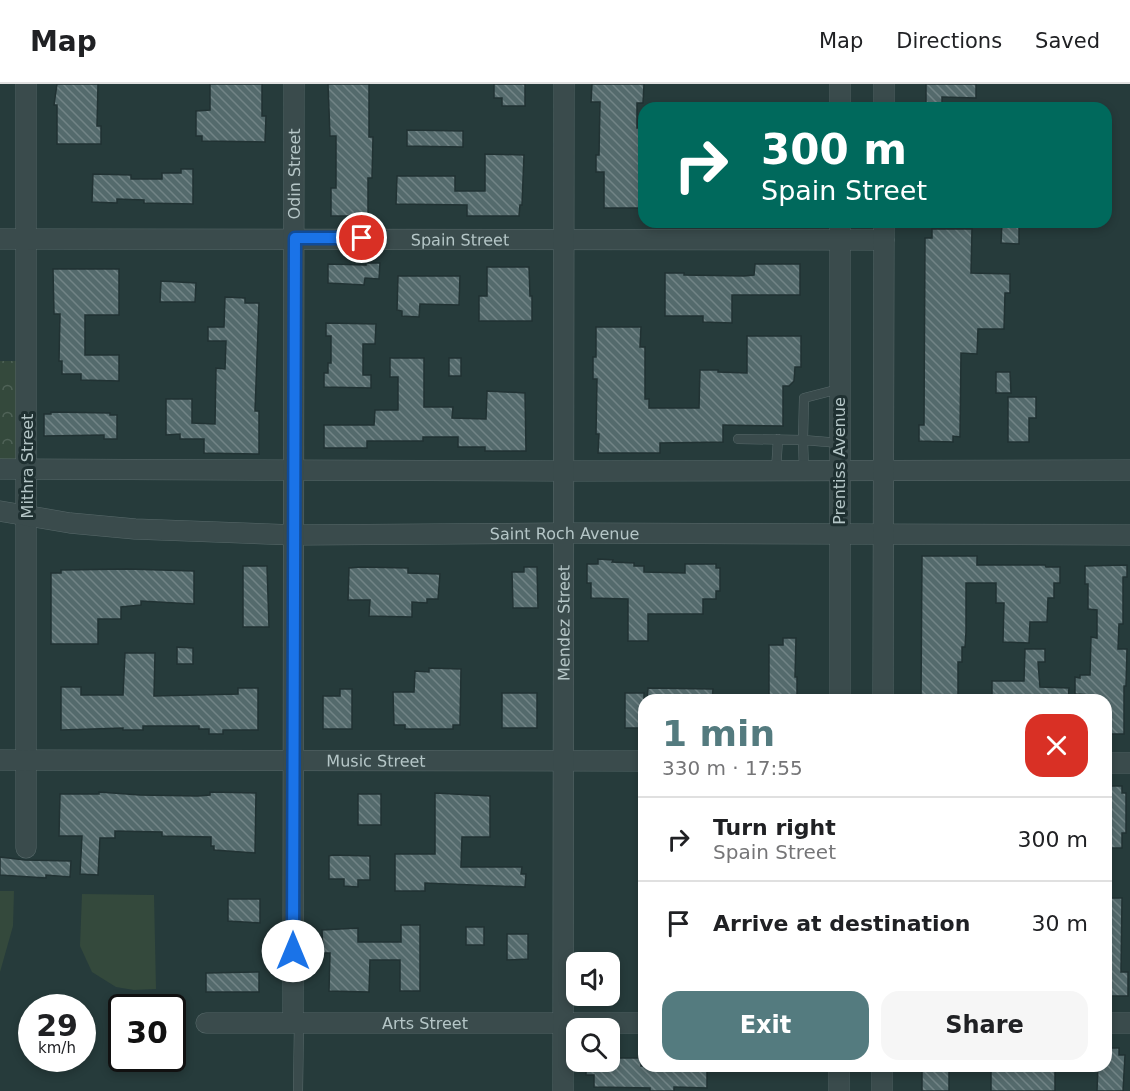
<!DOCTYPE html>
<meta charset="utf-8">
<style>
:root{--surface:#fff;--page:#f6f6f6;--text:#202124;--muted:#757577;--line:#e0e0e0;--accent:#547b7f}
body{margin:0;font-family:"DejaVu Sans",sans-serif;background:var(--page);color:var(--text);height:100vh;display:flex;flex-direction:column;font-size:22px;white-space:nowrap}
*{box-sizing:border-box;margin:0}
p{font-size:20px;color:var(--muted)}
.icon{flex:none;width:33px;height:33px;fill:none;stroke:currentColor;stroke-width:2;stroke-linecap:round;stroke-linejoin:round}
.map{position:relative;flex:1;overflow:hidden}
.sheet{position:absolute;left:638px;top:610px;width:474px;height:378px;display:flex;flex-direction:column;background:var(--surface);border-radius:18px;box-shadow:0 3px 9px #0003}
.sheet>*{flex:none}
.hud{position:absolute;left:638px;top:18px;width:474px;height:126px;border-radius:18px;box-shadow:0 3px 9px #0003;background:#00695c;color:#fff;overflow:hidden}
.fabs{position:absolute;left:566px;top:868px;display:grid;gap:12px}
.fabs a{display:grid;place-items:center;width:54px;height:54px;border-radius:12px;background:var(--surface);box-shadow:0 3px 9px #0003;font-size:30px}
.speed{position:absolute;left:18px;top:910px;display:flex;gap:12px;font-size:30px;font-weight:700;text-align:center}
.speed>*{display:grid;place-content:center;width:78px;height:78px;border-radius:50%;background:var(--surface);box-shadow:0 3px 9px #0003;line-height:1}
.speed small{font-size:15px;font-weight:400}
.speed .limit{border:3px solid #111;border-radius:9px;background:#fff;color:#111}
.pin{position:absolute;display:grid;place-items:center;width:51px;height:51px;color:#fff;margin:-26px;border:3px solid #fff;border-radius:50%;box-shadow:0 2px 6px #0007}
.me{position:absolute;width:66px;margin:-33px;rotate:0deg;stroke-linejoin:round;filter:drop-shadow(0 0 4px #0008)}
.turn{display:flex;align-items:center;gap:21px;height:126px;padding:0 24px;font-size:27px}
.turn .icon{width:78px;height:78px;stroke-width:2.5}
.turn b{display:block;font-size:42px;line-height:51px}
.round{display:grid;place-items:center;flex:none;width:63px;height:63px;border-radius:18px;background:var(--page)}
.overview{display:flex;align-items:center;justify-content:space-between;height:102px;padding:0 24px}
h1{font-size:36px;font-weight:800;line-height:45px;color:var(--accent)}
.primary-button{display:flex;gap:12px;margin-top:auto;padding:12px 24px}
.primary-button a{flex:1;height:69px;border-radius:18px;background:var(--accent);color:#fff;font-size:24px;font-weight:800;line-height:69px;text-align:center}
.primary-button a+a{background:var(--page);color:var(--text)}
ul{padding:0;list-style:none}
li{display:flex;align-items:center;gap:18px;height:84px;padding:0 24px;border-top:2px solid var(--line)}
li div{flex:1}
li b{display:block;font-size:22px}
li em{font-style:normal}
header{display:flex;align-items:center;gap:36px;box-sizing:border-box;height:84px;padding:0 30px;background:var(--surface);border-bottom:2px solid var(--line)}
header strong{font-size:28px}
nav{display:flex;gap:33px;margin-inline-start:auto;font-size:21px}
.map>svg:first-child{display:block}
.park{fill:url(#park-crowns)}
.pitch{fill:#34493c}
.building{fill:url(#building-back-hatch);stroke:#213233;stroke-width:1.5}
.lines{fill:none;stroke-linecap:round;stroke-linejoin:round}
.service-casing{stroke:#58696a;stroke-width:10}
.minor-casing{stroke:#58696a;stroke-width:21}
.service{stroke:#3a4b4c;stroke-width:9}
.minor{stroke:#3a4b4c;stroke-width:20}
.route-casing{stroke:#114b97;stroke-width:15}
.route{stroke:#1a73e8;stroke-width:10}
.labels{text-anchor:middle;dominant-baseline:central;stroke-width:6;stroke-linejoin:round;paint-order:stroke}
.street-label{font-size:16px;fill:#b5c6c7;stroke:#1f3031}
</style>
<header>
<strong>Map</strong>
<nav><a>Map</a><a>Directions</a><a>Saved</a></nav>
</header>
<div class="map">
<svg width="1130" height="1007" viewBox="0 0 1130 1007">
<defs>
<pattern id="park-crowns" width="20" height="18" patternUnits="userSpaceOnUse" patternTransform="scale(1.5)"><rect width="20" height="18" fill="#34493c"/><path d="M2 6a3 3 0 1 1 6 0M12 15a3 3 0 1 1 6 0" fill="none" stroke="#4f6257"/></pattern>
<pattern id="building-back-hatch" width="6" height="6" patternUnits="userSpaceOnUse" patternTransform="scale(1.5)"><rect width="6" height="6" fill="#546a6c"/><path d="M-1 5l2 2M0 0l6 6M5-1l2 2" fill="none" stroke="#728486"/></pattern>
</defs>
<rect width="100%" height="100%" fill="#263b3b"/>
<path class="park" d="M0,277h26l1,109 -27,-1z"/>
<path class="pitch" d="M0,807h14l-1,35 -13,46z
M82,810l72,1 2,94 -22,1 -18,-3 -24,-15 -12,-26z"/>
<path class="building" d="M57,0h41l-1,42h4v18h-44v-39h-3z
M210,0h52v32h4l-1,26 -63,-1v-5h-6v-25l14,-1z
M328,0h41v53h4l-1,41h-4v38h-37v-28h5v-52h-6z
M494,0h31v22h-23v-8h-8z
M592,0h52l-1,19h-6v25h4l-1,34h4v46h-40v-36h-8v-17h3l1,-53h-9z
M926,0h50v14l-34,-1v10h-16z
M407,46l56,1v16l-56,-1z
M485,70l39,1 -2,50h-2l-1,11h-52v-11l-71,-1 1,-28h58v15h30z
M181,85h12v35l-49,-1v-3l-27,-1v4l-25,-1 1,-28 38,1v4h31v-6h19z
M1002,139l17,1v20l-18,-1z
M932,145h40l-1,44 39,1v19h-5l-1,36h-26l-1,25 -16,-1 -1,84 -7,-1v6l-34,-1v-16h5l1,-187h7z
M366,179h14l-1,16 -14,-1 -1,7 -36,-2v-19l38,1z
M755,180h45v31h-68v28l-29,-1v-6h-38v-43h19v2l60,1 10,-1z
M487,183h42l1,29h2v25h-53v-25h8z
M53,185h66v46h-34v40h34v26l-38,-1v-6h-19v-13h-3l1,-47h-6z
M398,192h62l-1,29 -39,-1 -1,13 -17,-1v-5l-5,-1z
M161,197l35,2 -1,19h-35z
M225,213l20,1v5h14l-4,108h4v43l-55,-1v-14h-24v-5l-14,1v-36h26v24l23,1 1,-56 9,1 1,-28h-18v-14h16z
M326,239l50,1 -1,20h-12v31h8v13l-47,-1v-14h4v-10h3v-27h-5z
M596,243h45l-1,20h5v52h4v9h50l1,-38h18v2l29,1v-37h54v31h-6l-1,14 -5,5h-6v40l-60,-1v17l-63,1v10h-62l1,-19h-3l1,-55h-4v-22h3z
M390,274h34v49h29l-1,11 34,1 1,-28 38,2 1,58h-41v-4h-27v-10h-35v4h-56v7h-43v-23h50l1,-15h23v-33h-8z
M449,274h12v18h-12z
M996,288h14l1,21h-15z
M1008,313h28v21h-7v24h-21z
M51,328l59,1v2h7v24h-13v-4l-60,1v-22h7z
M922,472h55v9h68l1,2h14v16h-6v15h-6l-1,24h-17l-1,21 -26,-1 1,-39h-8v-20h-30v49l-1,15h-3v15h-4v38h-37z
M598,475l15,1 -1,2 22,1v3h10v6l41,1v-9h31v4h4v23h-4v8h-13v15h-55v27h-20v-42l-37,-1v-15h-4v-19h11z
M1127,481v12h-4v47h-4l-1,25h9l-1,37h-2v48h-18v-34h-14v-5l-17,-1v-17l5,1v-3h10l1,-38 6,1v-28l-9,-1v-25h-3v-18z
M243,482h24l2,61h-26z
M360,483l48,1v5l32,1 -2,25h-11v4l-15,-1v15l-43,-1 1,-16h-22l1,-32z
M524,483h13l1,41h-25l-1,-36h12z
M128,485l66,2v33l-53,-3v4l-20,2v12h-23v25h-47v-71h10v-3z
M783,554h13l-1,39h2v21h-9v2h-13v-2l-6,-1v-52h14z
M177,563l16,1v16h-16z
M1025,565h20v13h-7l2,25 29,1 -1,12h-76v-19h32z
M125,569h30l-1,43 84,-2v-6h20v42h-35v4h-14v-5h-10v-3h-56v4h-20v-2l-62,2v-43h20v8h42z
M429,584l32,1 -1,56h-7v4h-48v-4h-11l-1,-33h21l1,-21 14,1z
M648,604l65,1 -1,11h-65z
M340,605h12v40h-29v-33h17z
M502,609h35v35h-35z
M625,609h19v35h-19z
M1106,702h16v7h4v40h-4v15h-16z
M99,708l41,3 58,1 12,-1v-3l46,1 -1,60 -41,-3v-4h-3v-9l-49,-1v-4l-47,-1v7h-15l-2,37 -18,-1 2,-38h-23l1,-42h39z
M435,709l55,3v41h-28l-1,30h61l-1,7h5l-1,13 -100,-4v8h-30v-37h40z
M358,710h23v31h-23z
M333,771l37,1v24h-12v7l-14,-1v-7h-15v-23z
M0,773l25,3 46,1 -1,16 -24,-2v3l-46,-3z
M1106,814h16l-1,74h7v24h-22z
M228,815h32v24l-32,-2z
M401,841h19v66h-20v-31h-30l-1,32 -40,-1 1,-38h-7l-1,-23 36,-2v14h43z
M466,843h18v18h-18z
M507,850h21v25l-21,1z
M259,888v20h-53v-19z
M1106,964h13v7h6l-2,36h-26l1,-25h8z
M609,974h32v8h66v22l-33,-1v4h-24v-3l-56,-1v-12h-8v-13h23z
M922,982h27v25h-27z
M991,982h64v25h-64z"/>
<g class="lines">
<defs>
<path id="service" d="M839,305l-35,9 -1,42 37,3
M738,355l65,1 1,31
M776,387l2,-32
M298,1007l1,-68"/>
<g id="minor">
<path d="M26,0v764"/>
<path d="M840,0v24"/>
<path d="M884,0v24"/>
<path id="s1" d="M0,155l884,1"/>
<path d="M0,385l564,2 566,-1"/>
<path id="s2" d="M0,427l70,12 65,6 160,6 270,-2 565,2"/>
<path d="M840,616v-478"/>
<path d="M883,616l1,-478"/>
<path id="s3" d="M0,676l644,1"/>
<path d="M1106,679h24"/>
<path id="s4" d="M293,938l1,-938"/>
<path id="s5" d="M206,939h438"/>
<path d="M1106,939h24"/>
<path id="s6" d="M563,1007l1,-1007"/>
<path d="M839,1007v-25"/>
<path d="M882,1007v-25"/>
</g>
</defs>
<use href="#service" class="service-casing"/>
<use href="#minor" class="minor-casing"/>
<use href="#service" class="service"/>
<use href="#minor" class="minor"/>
</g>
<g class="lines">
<defs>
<path id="route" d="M293,867l2,-713h67"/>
</defs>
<use href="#route" class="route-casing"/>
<use href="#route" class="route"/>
</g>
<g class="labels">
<g class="street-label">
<text stroke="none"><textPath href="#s4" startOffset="848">Odin Street</textPath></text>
<text stroke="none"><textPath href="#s1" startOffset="460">Spain Street</textPath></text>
<text transform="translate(839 377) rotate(-90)">Prentiss Avenue</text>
<text transform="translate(27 382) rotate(-90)">Mithra Street</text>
<text stroke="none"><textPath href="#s2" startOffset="566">Saint Roch Avenue</textPath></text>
<text stroke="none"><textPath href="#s6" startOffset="468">Mendez Street</textPath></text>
<text stroke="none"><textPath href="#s3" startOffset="376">Music Street</textPath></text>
<text stroke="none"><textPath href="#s5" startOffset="219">Arts Street</textPath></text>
</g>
</g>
</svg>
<div class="fabs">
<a><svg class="icon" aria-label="sound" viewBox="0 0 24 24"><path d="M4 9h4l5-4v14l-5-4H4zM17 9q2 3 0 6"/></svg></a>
<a><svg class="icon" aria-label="search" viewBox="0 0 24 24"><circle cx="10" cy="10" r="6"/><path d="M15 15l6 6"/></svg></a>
</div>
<div class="speed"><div>29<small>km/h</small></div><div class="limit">30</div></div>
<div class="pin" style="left:362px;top:154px;background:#d93025"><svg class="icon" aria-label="arrive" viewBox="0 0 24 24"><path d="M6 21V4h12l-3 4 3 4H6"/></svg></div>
<svg class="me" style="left:293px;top:867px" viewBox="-20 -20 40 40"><circle r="19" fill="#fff"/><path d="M0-13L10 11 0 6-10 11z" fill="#1a73e8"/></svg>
<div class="hud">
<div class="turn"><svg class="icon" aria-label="right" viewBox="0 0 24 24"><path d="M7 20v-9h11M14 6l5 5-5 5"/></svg><div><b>300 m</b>Spain Street</div></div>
</div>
<section class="sheet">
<div class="overview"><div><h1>1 min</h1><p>330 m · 17:55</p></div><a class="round" style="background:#d93025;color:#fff"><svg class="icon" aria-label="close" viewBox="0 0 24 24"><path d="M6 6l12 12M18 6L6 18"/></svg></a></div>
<ul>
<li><svg class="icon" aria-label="right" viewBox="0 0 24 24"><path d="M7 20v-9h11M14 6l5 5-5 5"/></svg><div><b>Turn right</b><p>Spain Street</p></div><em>300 m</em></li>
<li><svg class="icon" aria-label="arrive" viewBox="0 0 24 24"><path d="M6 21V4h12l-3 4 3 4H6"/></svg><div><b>Arrive at destination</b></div><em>30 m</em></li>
</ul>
<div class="primary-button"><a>Exit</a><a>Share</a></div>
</section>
</div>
